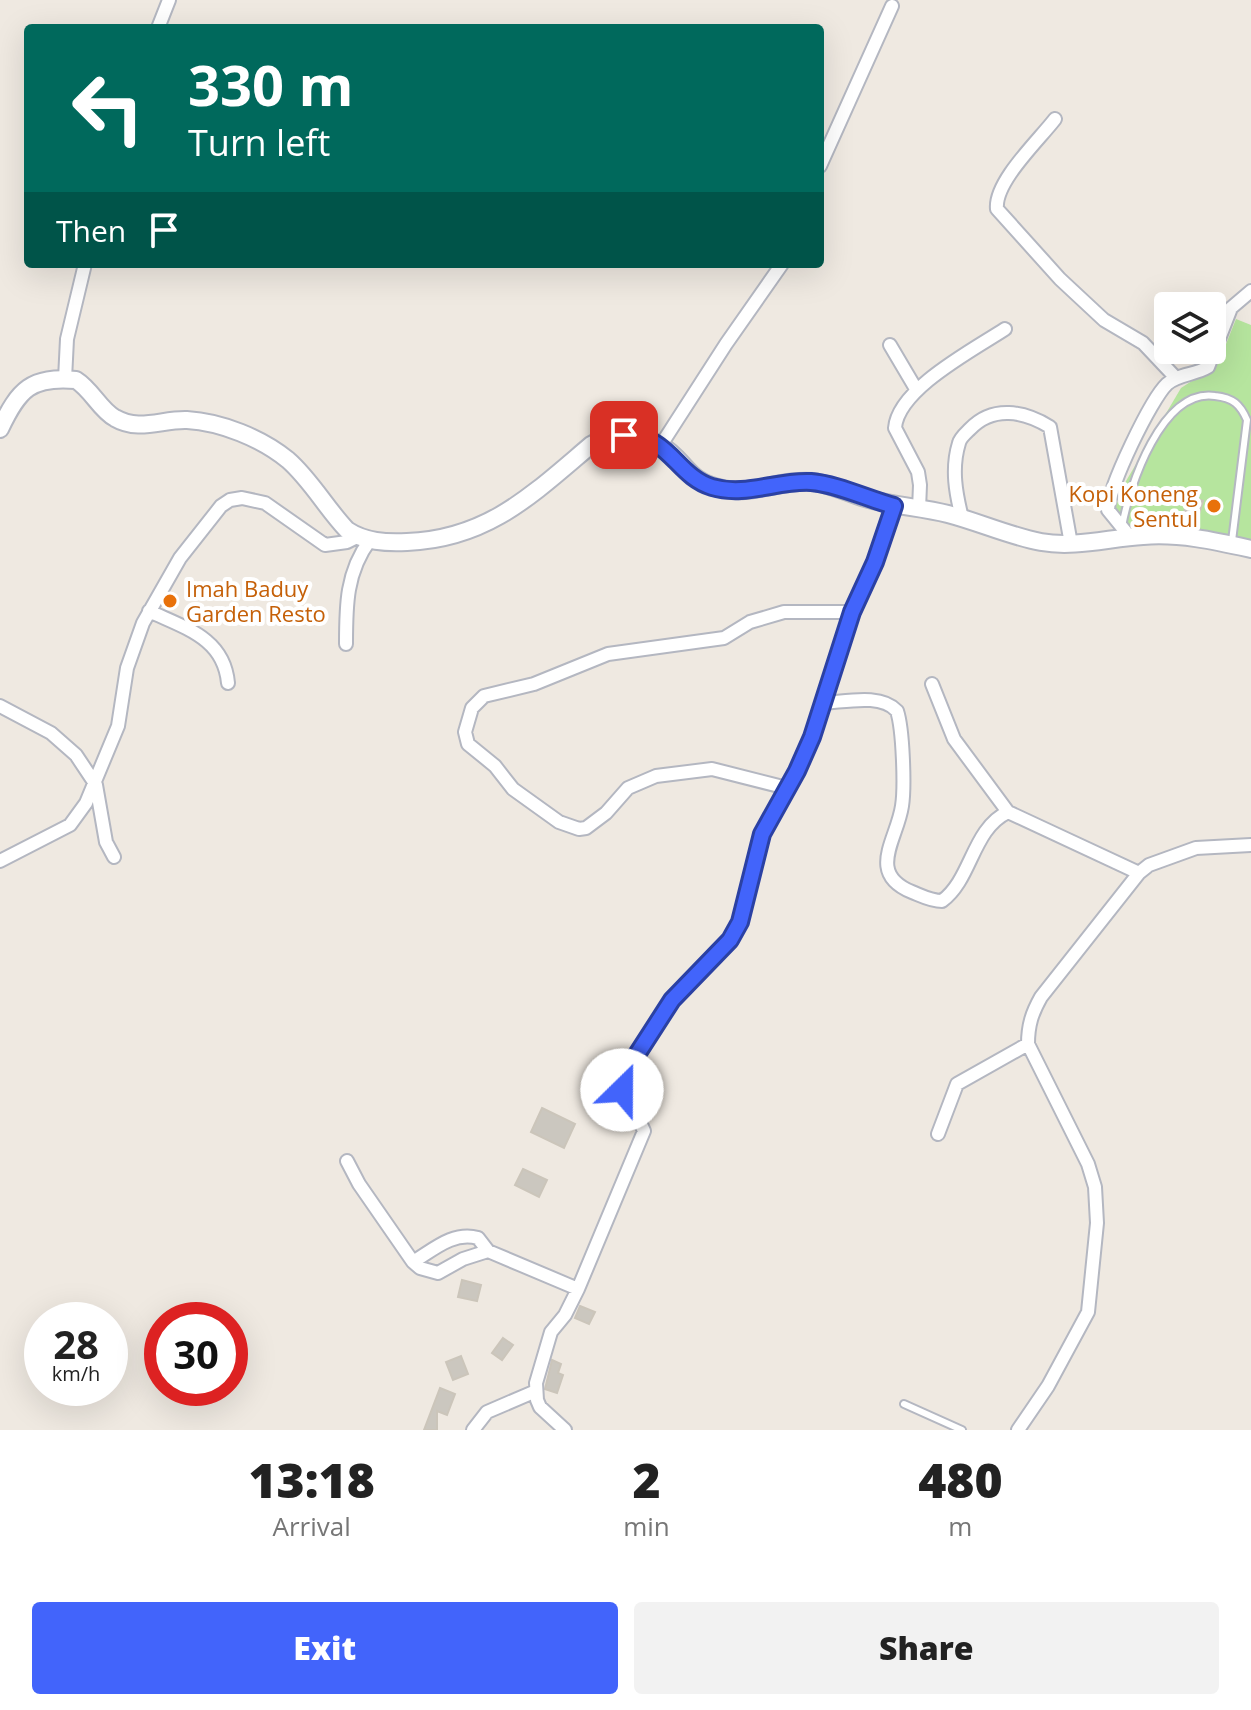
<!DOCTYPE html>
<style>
:root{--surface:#fff;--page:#f2f2f2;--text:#222;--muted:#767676;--accent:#4264fb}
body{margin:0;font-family:"Open Sans",sans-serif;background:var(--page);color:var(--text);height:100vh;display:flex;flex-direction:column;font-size:30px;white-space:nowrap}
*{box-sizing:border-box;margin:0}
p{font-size:26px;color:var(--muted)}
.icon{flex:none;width:44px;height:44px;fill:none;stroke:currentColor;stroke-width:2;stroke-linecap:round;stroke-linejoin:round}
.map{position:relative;height:1430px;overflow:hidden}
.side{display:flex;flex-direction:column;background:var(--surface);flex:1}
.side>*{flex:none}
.hud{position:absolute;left:24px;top:24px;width:800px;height:244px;border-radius:8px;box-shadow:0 8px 32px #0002;background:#00695c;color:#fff;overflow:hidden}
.tools{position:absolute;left:1154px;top:292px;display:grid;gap:16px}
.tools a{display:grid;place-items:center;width:72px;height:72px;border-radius:8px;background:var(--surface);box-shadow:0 8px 32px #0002;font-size:40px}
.speed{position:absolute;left:24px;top:1302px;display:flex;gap:16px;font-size:40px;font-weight:700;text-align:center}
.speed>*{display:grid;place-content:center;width:104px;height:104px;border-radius:50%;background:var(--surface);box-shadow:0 8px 32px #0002;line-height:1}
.speed small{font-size:20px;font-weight:400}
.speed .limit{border:12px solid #d22;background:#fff;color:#111}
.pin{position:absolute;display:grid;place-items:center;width:68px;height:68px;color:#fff;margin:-34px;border-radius:16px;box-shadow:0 4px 12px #0006}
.me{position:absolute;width:88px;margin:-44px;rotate:23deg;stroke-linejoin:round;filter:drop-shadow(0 0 6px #0008)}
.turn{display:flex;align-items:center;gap:28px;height:168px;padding:0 32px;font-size:36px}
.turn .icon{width:104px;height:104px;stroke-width:2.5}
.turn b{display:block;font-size:56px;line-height:68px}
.then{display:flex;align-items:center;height:76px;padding:0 32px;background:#0003;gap:16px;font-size:30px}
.eta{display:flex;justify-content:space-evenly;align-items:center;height:136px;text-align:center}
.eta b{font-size:48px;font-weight:800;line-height:56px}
.primary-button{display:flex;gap:16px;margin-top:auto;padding:16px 32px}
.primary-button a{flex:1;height:92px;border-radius:8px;background:var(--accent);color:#fff;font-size:32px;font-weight:800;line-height:92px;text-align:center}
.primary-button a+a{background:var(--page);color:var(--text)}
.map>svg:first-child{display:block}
.green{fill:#b6e59e}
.building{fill:#cbc7bf;stroke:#cbc5ba;stroke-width:2}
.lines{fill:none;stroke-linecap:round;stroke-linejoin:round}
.service-casing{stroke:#b4b7c1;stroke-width:10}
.minor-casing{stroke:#b4b7c1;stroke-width:16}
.tertiary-casing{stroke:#b4b7c1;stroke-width:20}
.service{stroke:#fff;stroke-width:6}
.minor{stroke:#fff;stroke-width:12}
.tertiary{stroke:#fff;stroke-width:16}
.route-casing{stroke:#2b41a3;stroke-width:20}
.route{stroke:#4264fb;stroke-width:14}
.food-dot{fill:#e8710a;stroke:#fff;stroke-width:3}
.labels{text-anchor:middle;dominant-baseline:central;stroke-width:8;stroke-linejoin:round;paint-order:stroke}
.food-label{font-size:22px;fill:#c56008;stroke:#fff;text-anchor:end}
</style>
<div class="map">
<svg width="1251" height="1430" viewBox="0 0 1251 1430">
<rect width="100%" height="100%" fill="#efe9e1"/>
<path class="green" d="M1236,319l15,6v218l-124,-18 -13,-14 12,-30 55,-93 37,-24z"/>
<path class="building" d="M1188,496l15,5 -7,23 -14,-3z
M542,1108l33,16 -11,24 -33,-16z
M523,1169l24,11 -8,17 -24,-12z
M462,1280l19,5 -4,16 -19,-4z
M580,1306l15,6 -6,12 -14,-6z
M503,1338l10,7 -11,15 -10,-7z
M461,1356l7,18 -15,6 -7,-18z
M552,1360l9,4 -3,9 5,2 -6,18 -12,-4z
M440,1388l15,6 -8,21 -10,-4v19h-13z"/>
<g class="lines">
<defs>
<path id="service" d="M1122,527c7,-41 40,-139 93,-131 18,2 25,8 32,24l-15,121
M904,1404l58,26"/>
<path id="minor" d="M158,28l11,-28
M1055,119c-16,21 -61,63 -58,90l63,70 44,41 39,23 33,35
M820,166l72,-160
M890,345l26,44
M65,379l2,-40 18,-75
M661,445l65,-101 56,-80
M919,509l1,-24 -2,-13 -23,-44c3,-39 78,-78 110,-99
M962,518c-6,-24 -11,-49 -3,-75 1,-5 7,-10 11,-14 23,-24 54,-18 80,-2l21,117
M1130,537l-22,-27c0,-22 43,-111 59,-126 11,-10 28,-9 41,-17l23,-59 20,-17
M149,611c36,17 75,27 79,72
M346,644c0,-38 0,-72 24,-104
M932,684l22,55 54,73 131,61
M823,703c22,-1 58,-10 74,8 6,18 8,76 5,95 -5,34 -36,67 10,86 10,4 19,9 30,9 30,-22 30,-72 66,-89
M0,706l51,27 25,22 20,30 10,57 8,15
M787,788l-75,-19 -56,7 -28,12 -22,25 -20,15 -7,1 -20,-7 -46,-33 -18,-23 -27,-22 -3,-12 7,-24 12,-12 50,-12 74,-30 116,-16 26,-16 34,-10h68
M0,861l70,-36 16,-22 32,-77 9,-58 16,-45 37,-65 41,-52 9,-6 12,-2 23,5 60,42 22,-3 10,-5
M938,1134l19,-50 71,-40
M347,1161l12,23 54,78 7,6 18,5 25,-14 25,-8 90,38
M413,1262c20,-12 40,-31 65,-24l10,13
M473,1430l14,-18 49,-21
M565,1430l-25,-23 -3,-7 -1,-17 15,-51 14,-17 13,-26 66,-158 -5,-11 -14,-18 -3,-12 3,-17 47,-73 58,-60 10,-18 22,-88 35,-63 15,-34 40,-125 23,-50 19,-56
M1018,1430l30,-44 40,-74 9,-89 -2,-36 -7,-23 -60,-120c0,-19 4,-31 13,-47l98,-124 10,-8 47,-17 55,-3"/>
<path id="tertiary" d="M0,429c19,-40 31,-53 76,-49 16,10 24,30 39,38 24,14 47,1 72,2 34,2 74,18 101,40 23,20 38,48 59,70 18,12 39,13 60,12 81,-3 126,-48 184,-97 23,-13 46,-12 69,0 26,14 25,37 63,44 30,6 60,-10 90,-7 18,2 35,11 52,16 27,8 56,9 83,16 31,8 61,22 93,28 34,6 68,-4 102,-6 37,-3 72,5 108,13"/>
</defs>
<use href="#service" class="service-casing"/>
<use href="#minor" class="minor-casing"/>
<use href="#tertiary" class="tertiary-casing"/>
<use href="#service" class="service"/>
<use href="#minor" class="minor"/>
<use href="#tertiary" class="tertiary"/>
</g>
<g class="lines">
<defs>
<path id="route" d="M622,1090l3,-17 47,-73 58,-60 10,-18 22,-88 35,-63 15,-34 40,-125 23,-50 19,-56c-26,-7 -57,-22 -83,-24 -34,-2 -65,15 -99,5 -36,-11 -42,-52 -88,-52"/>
</defs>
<use href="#route" class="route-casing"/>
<use href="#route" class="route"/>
</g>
<g class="food-dot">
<circle cx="1214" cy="506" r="8"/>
<circle cx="170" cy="601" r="8"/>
</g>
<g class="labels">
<g class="food-label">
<text x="1198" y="493">Kopi Koneng<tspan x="1198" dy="25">Sentul</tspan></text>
<text x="186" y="588" text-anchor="start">Imah Baduy<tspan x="186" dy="25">Garden Resto</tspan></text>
</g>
</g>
</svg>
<div class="tools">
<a><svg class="icon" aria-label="layers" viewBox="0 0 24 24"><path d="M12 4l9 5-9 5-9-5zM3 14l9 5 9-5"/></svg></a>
</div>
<div class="speed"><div>28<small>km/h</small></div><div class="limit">30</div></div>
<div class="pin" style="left:624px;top:435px;background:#d93025"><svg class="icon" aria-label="arrive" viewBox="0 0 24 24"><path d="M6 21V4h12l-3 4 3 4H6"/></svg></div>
<svg class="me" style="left:622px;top:1090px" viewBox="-20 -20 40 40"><circle r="19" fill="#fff"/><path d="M0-13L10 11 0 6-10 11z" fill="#4264fb"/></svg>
<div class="hud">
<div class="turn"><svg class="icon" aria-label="left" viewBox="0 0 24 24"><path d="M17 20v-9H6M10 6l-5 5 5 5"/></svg><div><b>330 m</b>Turn left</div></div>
<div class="then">Then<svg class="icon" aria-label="arrive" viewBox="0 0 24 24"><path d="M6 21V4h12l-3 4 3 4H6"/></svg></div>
</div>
</div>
<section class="side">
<div class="eta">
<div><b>13:18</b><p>Arrival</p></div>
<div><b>2</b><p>min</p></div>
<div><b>480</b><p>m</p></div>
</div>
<div class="primary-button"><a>Exit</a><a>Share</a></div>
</section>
